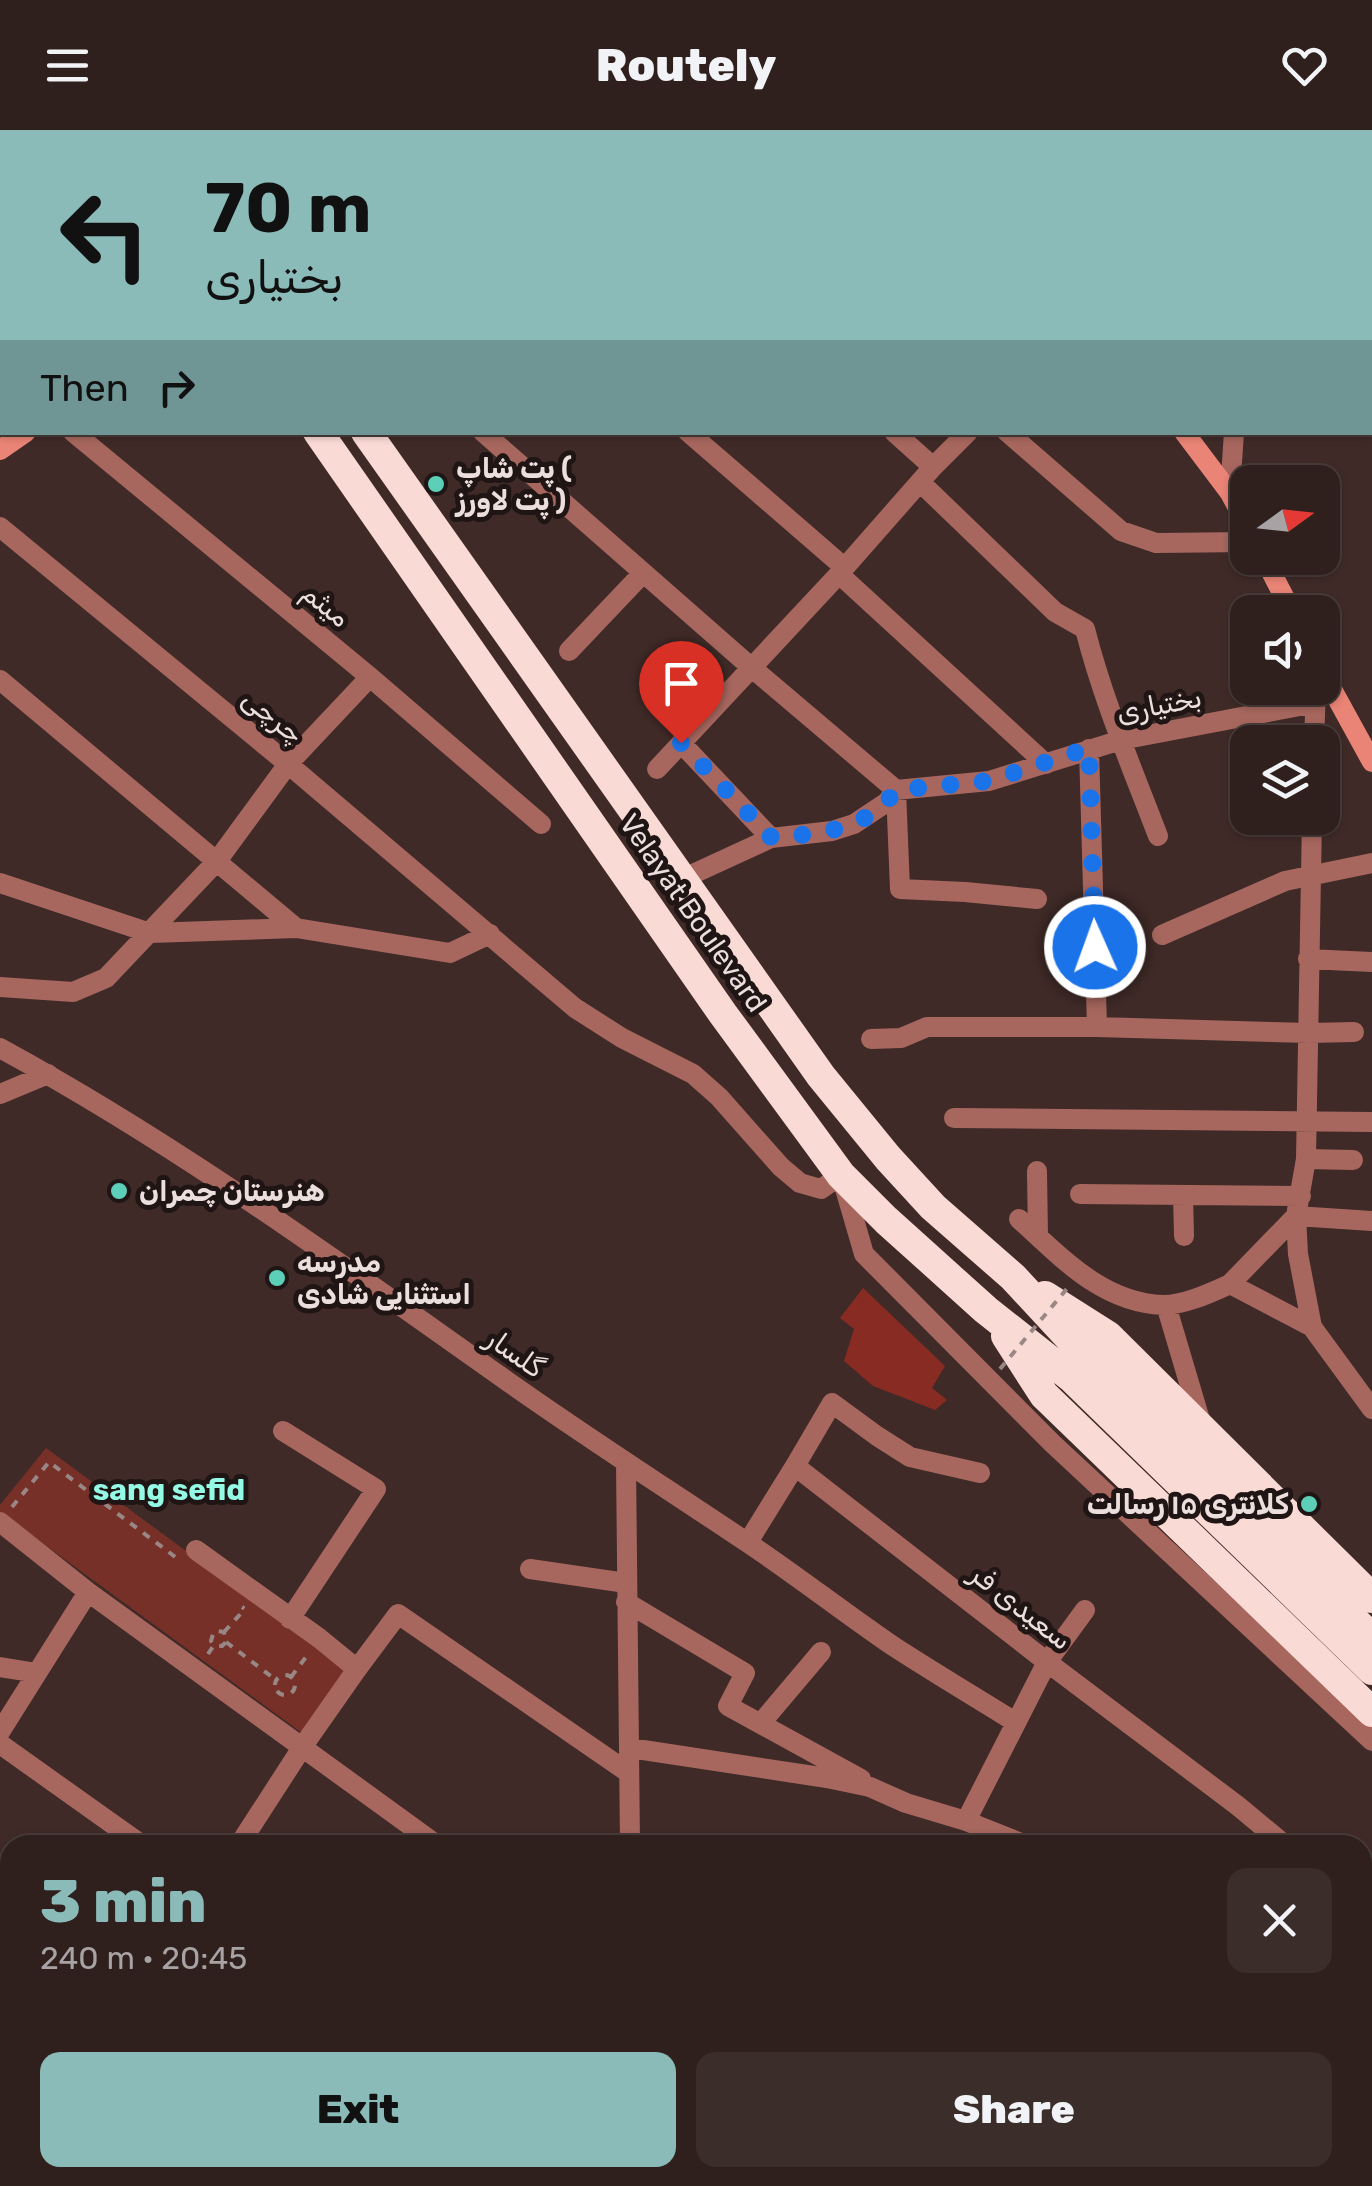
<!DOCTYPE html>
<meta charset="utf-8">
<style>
:root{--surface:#2f201d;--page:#3b2d2a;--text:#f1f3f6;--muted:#a7a3a4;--line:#4a3e3b;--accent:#8bbbb9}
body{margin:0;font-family:Rubik,Vazirmatn,sans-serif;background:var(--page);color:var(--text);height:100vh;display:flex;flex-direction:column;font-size:38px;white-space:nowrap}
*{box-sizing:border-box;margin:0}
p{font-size:32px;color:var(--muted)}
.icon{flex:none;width:55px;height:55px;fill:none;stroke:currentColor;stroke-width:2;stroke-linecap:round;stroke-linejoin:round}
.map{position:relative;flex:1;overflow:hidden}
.sheet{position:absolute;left:0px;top:1705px;width:1372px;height:352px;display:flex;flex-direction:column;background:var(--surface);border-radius:30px 30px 0 0;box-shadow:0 2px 8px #0004,0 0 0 2px var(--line)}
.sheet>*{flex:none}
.banner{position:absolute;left:0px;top:0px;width:1372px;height:305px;box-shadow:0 2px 8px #0004,0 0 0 2px var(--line);background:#8bbbb9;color:#111;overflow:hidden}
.needle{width:65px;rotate:75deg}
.controls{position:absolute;left:1230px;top:335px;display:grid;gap:20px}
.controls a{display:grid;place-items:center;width:110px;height:110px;border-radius:20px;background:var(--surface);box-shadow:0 2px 8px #0004,0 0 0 2px var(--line);font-size:50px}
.pin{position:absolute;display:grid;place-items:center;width:85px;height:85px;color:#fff;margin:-102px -42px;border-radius:50% 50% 50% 0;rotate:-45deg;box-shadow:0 0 10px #0007}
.pin .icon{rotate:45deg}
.me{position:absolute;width:110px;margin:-55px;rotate:358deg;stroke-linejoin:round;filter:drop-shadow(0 0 8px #0008)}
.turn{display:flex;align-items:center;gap:35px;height:210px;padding:0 40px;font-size:45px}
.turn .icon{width:130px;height:130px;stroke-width:2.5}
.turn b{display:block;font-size:70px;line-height:85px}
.then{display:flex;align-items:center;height:95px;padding:0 40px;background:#0003;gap:20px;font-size:38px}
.round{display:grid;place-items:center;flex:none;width:105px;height:105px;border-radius:20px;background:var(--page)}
.overview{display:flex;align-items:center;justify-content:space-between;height:170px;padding:0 40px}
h1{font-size:60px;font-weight:800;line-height:75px;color:var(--accent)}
.button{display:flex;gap:20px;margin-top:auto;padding:20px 40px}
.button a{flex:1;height:115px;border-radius:20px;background:var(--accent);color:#111;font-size:40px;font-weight:800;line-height:115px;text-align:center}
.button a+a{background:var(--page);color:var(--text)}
header{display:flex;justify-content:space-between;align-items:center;height:130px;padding:0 40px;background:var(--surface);font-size:45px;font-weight:800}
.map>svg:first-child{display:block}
.green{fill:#773028}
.building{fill:#882b23}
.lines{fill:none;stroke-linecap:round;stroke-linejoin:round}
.path{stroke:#988784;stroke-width:4;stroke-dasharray:8 8;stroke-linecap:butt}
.street{stroke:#a7675e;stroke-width:20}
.secondary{stroke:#e98476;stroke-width:20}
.highway{stroke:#fadad4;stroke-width:30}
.path-bridge{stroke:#988784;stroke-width:4;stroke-dasharray:8 8;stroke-linecap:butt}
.route{stroke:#1a73e8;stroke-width:18;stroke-dasharray:0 32.4}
.poi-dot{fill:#5dceb8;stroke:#1f1514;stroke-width:4}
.labels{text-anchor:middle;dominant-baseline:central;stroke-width:10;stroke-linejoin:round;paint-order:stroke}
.poi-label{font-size:28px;font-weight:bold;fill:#ecdedc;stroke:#1f1514;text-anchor:start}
.street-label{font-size:28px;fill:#ecdedc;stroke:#1f1514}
.neighbourhood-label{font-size:30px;font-weight:bold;fill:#95fae5;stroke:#1f1514}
</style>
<header><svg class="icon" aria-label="menu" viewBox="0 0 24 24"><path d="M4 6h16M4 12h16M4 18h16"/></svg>Routely<svg class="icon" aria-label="heart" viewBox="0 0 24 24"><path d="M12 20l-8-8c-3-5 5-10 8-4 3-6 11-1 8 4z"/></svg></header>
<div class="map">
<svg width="1372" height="2056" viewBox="0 0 1372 2056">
<rect width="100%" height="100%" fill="#3f2a27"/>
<path class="green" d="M46,1318l302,222 -46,63 -302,-221v-7z
M1163,2048h123l-8,8h-106z"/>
<path class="building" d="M863,1158l82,78 -13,22 15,12 -12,10 -62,-24 -29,-25 10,-32 -14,-11z"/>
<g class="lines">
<path class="path" d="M12,1377l37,-45 129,97
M224,1502l21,-23 -3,-2
M226,1512l50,38
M208,1524l6,-9 8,1 4,-4 -2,-10 -8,-1 -3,3 -2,7 3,4
M275 1555a10 10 0 1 1 20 0a10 10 0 1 1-20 0Z
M291,1547l18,-24"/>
<path class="street" d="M360,0l1,2
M531,0l3,2
M959,2l2,-2
M1113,2l2,-2
M1234,2l2,-2
M1252,2v-2
M1370,67l2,-2
M1370,171l2,-2
M1370,209l2,2
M73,302l297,245 171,147
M483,302l269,236 144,122 4,99 65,3 72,7
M688,302l157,136
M894,302l39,35
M1007,302l114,99 35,12 92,-1
M920,352l135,130 30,17c18,71 47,139 73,207
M1230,363l4,-61
M0,397l288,237 287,244 47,30 71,36 26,23 62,70 19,16 21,6 20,-14 23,79 188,189 320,298
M839,444l207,190
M569,521l74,-78
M0,550l296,248
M1314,612l2,-54
M681,613l90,95
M1089,619l8,278
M657,639l182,-195 94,-107 35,-35
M682,749l89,-41 61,-7 22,-7 33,-22 9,-12 93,-9 132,-41 194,-37
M0,753l150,50 146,-5 154,25 40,-19
M1162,805l123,-54 87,-18
M1308,829l64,3
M0,857l73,5 33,-14 111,-117 71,-97 82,-87
M871,909l30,-1 26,-11h170l212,6 45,-1
M0,918c175,95 337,213 500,328 80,57 163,110 245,165 50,33 98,71 148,105 40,26 82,51 122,76
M0,964l48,-20
M954,988l418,4
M1306,1029l47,1
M1037,1041l1,65
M1080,1064l221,2
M1183,1065l1,41
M1019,1089c42,38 83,84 144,86 22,0 47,-12 67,-21l82,43 60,82
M1230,1154l66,-68 76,5
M1166,1175l35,118
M1312,1197l-14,-73 -2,-38 10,-57 6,-341
M283,1301l93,58 -86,130
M626,1333l4,382
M795,1336l37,-63 45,33 33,21 70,16
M0,1392l88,70 349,253
M748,1412l47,-76 252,196 191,144 47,39
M196,1420l123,88 38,31 41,-55 231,159
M530,1439l96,14
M626,1472l119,71 -17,33 133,73
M0,1537l37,6
M761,1593l60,-71
M0,1602l88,-140
M0,1614l142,101
M630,1618l197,30 43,9 36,16 60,18 60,24
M966,1691l81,-159 38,-52
M239,1715l64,-99 54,-77
M1362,1780l10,8
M0,1793l10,7
M0,1963l10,7
M129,2048l13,8
M505,2048l5,8
M645,2048l4,8
M830,2048l5,8
M339,2056l14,-8"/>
<path class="secondary" d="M887,0l3,2
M374,2l3,-2
M410,2l3,-2
M0,284l2,-2
M1184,302l46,61 18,34
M0,320l26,-18
M1264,428l28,54
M1322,541l50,91
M1362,1875l10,-7
M1362,1927l10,-3
M1362,1989l10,-15
M1362,2023l10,-10
M1049,2056l15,-8
M1105,2056l17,-8
M1307,2056l8,-8
M1331,2056l8,-8"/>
<path class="highway" d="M115,0l1,2
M159,0l1,2
M318,302l405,582 118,161 45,45 100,90 86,68 300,292
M366,302l455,644 67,82 45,49 80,70 77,83 282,278
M1045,1166l63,40 264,262
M1006,1206l38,59 328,317"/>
<path class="path-bridge" d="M1000,1239l70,-84"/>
</g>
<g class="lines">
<path class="route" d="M681,613l91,95c46,-5 94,-6 124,-48l93,-9 100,-33 6,199"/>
</g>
<g class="poi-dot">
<circle cx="436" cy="354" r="10"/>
<circle cx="119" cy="1061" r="10"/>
<circle cx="277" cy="1148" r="10"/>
<circle cx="1309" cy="1374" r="10"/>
</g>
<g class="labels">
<g class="poi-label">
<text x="456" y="338">پت شاپ (<tspan x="456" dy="32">پت لاورز )</tspan></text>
<text x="139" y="1061">هنرستان چمران</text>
<text x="297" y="1132">مدرسه<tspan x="297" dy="32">استثنایی شادی</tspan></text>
<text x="1289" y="1374" text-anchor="end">کلانتری ۱۵ رسالت</text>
</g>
<g class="street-label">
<text transform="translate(326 475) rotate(39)">میثم</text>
<text transform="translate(1159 575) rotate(-11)">بختیاری</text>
<text transform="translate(273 586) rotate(39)">چرچی</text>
<text transform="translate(693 783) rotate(55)">Velayat Boulevard</text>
<text transform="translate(515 1223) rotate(35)">گلسار</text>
<text transform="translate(1021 1477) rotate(38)">سعیدی فر</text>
</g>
<g class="neighbourhood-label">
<text x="169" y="1360">sang sefid</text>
</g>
</g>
</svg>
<div class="controls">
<a><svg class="needle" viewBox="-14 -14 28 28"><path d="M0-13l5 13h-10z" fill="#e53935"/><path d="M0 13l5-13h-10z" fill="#a7a3a4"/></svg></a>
<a><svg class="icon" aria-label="sound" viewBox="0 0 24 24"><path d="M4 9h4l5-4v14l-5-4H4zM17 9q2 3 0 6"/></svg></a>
<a><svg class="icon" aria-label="layers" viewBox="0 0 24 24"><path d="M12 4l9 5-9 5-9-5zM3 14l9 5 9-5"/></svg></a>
</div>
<div class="pin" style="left:681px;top:613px;background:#d93025"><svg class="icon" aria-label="arrive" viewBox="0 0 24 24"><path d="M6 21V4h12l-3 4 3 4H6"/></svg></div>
<svg class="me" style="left:1095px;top:817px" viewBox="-20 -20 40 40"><circle r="17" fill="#1a73e8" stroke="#fff" stroke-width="3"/><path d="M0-11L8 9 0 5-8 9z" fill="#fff"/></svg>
<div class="banner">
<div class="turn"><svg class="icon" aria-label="left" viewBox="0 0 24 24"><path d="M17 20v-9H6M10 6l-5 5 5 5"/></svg><div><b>70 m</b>بختیاری</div></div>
<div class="then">Then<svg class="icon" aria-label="right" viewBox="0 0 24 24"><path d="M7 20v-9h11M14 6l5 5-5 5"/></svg></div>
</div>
<section class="sheet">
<div class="overview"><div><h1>3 min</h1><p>240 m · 20:45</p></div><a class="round"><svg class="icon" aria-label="close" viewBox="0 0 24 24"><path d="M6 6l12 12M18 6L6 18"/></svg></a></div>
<div class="button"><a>Exit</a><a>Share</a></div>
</section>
</div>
